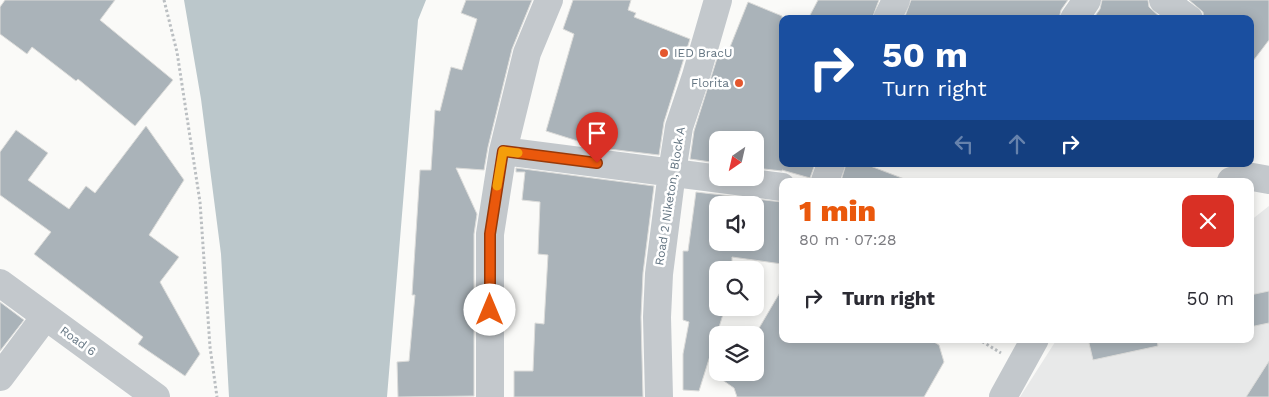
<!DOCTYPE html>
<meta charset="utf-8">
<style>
:root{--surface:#fff;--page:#f7f7f7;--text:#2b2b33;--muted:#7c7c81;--accent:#ea580c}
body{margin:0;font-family:"Work Sans",sans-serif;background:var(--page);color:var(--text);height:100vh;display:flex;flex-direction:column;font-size:19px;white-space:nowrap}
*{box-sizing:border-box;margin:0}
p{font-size:16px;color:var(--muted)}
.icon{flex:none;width:28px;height:28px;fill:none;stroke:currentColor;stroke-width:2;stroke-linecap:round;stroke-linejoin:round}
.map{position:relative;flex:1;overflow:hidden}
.details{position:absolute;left:779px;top:178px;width:475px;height:165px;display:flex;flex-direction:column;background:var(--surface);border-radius:10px;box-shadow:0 2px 12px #0003}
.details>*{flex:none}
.banner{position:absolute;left:779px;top:15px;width:475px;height:152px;border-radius:10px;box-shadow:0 2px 12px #0003;background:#1a4fa0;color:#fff;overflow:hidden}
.needle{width:32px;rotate:214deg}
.tools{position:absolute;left:709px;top:131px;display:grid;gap:10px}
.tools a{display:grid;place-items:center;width:55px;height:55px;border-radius:10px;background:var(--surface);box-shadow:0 2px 12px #0003;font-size:25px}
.pin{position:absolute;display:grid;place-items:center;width:42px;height:42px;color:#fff;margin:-51px -21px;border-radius:50% 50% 50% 0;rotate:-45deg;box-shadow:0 0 5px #0007}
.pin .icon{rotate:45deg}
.me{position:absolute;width:55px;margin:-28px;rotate:0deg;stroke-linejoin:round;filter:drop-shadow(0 0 4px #0008)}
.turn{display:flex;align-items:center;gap:18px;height:105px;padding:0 20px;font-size:22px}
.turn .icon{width:65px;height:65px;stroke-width:2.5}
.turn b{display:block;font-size:35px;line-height:42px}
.lanes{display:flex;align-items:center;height:48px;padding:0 20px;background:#0003;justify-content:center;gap:25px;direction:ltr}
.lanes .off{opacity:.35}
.round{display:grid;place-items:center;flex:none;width:52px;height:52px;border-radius:10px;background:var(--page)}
.overview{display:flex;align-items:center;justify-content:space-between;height:85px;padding:0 20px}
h1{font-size:30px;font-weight:800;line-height:38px;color:var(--accent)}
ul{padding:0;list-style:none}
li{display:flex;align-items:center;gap:15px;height:70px;padding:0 20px}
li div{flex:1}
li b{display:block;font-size:19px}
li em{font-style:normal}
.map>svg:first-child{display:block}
.built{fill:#e8e9e9}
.water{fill:#bbc7cb}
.building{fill:#aab3b9;stroke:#dcdcda;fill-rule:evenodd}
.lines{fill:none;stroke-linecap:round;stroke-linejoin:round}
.path{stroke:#bbbfc2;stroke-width:3;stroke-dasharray:2.5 2.5;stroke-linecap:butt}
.minor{stroke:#c3c8cc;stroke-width:28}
.route-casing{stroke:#983908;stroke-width:12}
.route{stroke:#ea580c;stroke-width:9}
.slow{stroke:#f59e0b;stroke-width:9}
.poi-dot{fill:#e4572e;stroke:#fff;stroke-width:2}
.labels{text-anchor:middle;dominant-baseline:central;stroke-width:5;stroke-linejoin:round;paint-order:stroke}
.poi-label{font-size:12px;fill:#657683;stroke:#fff;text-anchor:start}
.street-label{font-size:12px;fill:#657683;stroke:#fff}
</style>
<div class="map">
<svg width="1269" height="397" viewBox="0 0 1269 397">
<rect width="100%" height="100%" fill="#fafaf8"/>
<path class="built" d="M1269,206v191h-249l37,-58h193v-118z"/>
<path class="water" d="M184,0h242l-8,20 -31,377h-158l-8,-143 -20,-155z"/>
<path class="building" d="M5,0h110l-15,20 73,60 -38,46 -57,-47 -2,2 -44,-34 -5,7 -27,-20v-27z
M466,0h66l-20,49 -24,98 -4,23 -28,-2 21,46 -3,20v162l-76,1 -1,-35 12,-1 6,-66h-3l8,-125h11l4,-60 5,1 11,-44 11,3 15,-51 -16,-6z
M573,0h58l-3,10 8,3 -2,4 56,22 -26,83 -5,33 -59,-7 -54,-17 28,-97 -11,-5z
M818,0h61l-7,19h-64z
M911,0h157l-7,10 -2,9h-155z
M1102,0h46l1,7 13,12h-69l7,-10z
M1189,0h80v40l-19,25v-46h-46l-1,-7z
M748,2l34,14v148h33l-5,14 -28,-8v1l-27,-3v-28h-37v23l-28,-4 4,-28 26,-82 8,3z
M146,126l38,54 -35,55 30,22 -19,25 40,72 -15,22 -47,-32 5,-7 -109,-83 17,-22 -51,-37v-43l16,-22 32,23 -20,27 41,29 17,-23 9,7z
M846,164h19l42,16 -1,1h-65z
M516,168l138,18 -11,87 -2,44 2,80h-129v-26h19l2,-48 9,1 4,-69 -10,-1 2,-52 -18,-2 3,-28h-9z
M696,192l86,10v62l-50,-7v13h-14v38h7l-26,83 -16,-1v-36l6,-32 -6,-2v-69h5zM718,205h37v37h-37z
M782,289v50h147l10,6 5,17 -20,35h-187l-3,-9 -23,-16h44v-37z
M1269,291v32l-19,4v-32z
M0,302l24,18 -24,31z
M1088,339h69l1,7 -65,14z
M1269,361v36h-23z"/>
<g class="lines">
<path class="path" d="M164,0l13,52 23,150 10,145 7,50
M978,339l23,14"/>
<path class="minor" d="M1163,0l26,19
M887,19l9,-19
M1074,19l13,-19
M503,151l279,36
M825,181l6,-17
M1231,181l16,-5 22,4
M0,283l156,114
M0,377l45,-60
M490,397v-163l13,-83 24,-98 22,-53
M659,397l-2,-80 2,-43 13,-102 7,-45 17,-51 22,-76
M1003,397l32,-58"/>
</g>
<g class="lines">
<defs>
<path id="route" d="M490,310v-76l13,-83 94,12"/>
</defs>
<use href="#route" class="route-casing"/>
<use href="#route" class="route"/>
<path class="slow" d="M497,186l6,-35 15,2"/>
</g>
<g class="poi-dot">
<circle cx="664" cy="53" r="5"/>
<circle cx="739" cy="83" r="5"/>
</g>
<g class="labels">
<g class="poi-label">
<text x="674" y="53">IED BracU</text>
<text x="729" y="83" text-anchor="end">Florita</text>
</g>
<g class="street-label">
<text transform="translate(670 196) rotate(-81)">Road 2 Niketon, Block A</text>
<text transform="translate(78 341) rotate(36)">Road 6</text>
</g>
</g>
</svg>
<div class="tools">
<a><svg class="needle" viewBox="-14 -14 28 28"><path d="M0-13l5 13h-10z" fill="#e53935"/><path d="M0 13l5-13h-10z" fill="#7c7c81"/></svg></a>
<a><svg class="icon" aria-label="sound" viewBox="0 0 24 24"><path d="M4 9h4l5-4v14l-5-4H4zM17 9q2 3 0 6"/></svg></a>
<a><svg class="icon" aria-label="search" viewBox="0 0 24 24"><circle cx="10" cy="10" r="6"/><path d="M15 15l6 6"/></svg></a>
<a><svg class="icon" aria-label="layers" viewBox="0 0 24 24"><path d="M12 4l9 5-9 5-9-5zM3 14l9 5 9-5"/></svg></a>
</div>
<div class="pin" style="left:597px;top:163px;background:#d93025"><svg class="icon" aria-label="arrive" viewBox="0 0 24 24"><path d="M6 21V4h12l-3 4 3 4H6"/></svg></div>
<svg class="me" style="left:490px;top:310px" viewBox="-20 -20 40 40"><circle r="19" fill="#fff"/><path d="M0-13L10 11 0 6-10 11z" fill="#ea580c"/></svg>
<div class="banner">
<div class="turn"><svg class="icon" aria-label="right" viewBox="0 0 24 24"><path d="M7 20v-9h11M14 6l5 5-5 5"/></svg><div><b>50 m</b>Turn right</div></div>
<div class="lanes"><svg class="icon off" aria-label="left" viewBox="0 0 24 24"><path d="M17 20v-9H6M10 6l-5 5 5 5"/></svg><svg class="icon off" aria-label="ahead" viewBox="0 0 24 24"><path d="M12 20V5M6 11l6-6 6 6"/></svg><svg class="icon" aria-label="right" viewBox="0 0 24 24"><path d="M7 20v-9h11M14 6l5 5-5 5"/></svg></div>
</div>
<section class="details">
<div class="overview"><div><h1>1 min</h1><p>80 m · 07:28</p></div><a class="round" style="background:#d93025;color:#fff"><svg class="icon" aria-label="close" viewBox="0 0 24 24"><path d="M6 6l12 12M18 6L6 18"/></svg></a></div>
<ul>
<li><svg class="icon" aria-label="right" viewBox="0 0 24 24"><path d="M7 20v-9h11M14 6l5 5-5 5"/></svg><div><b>Turn right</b></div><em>50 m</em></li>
</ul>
</section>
</div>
